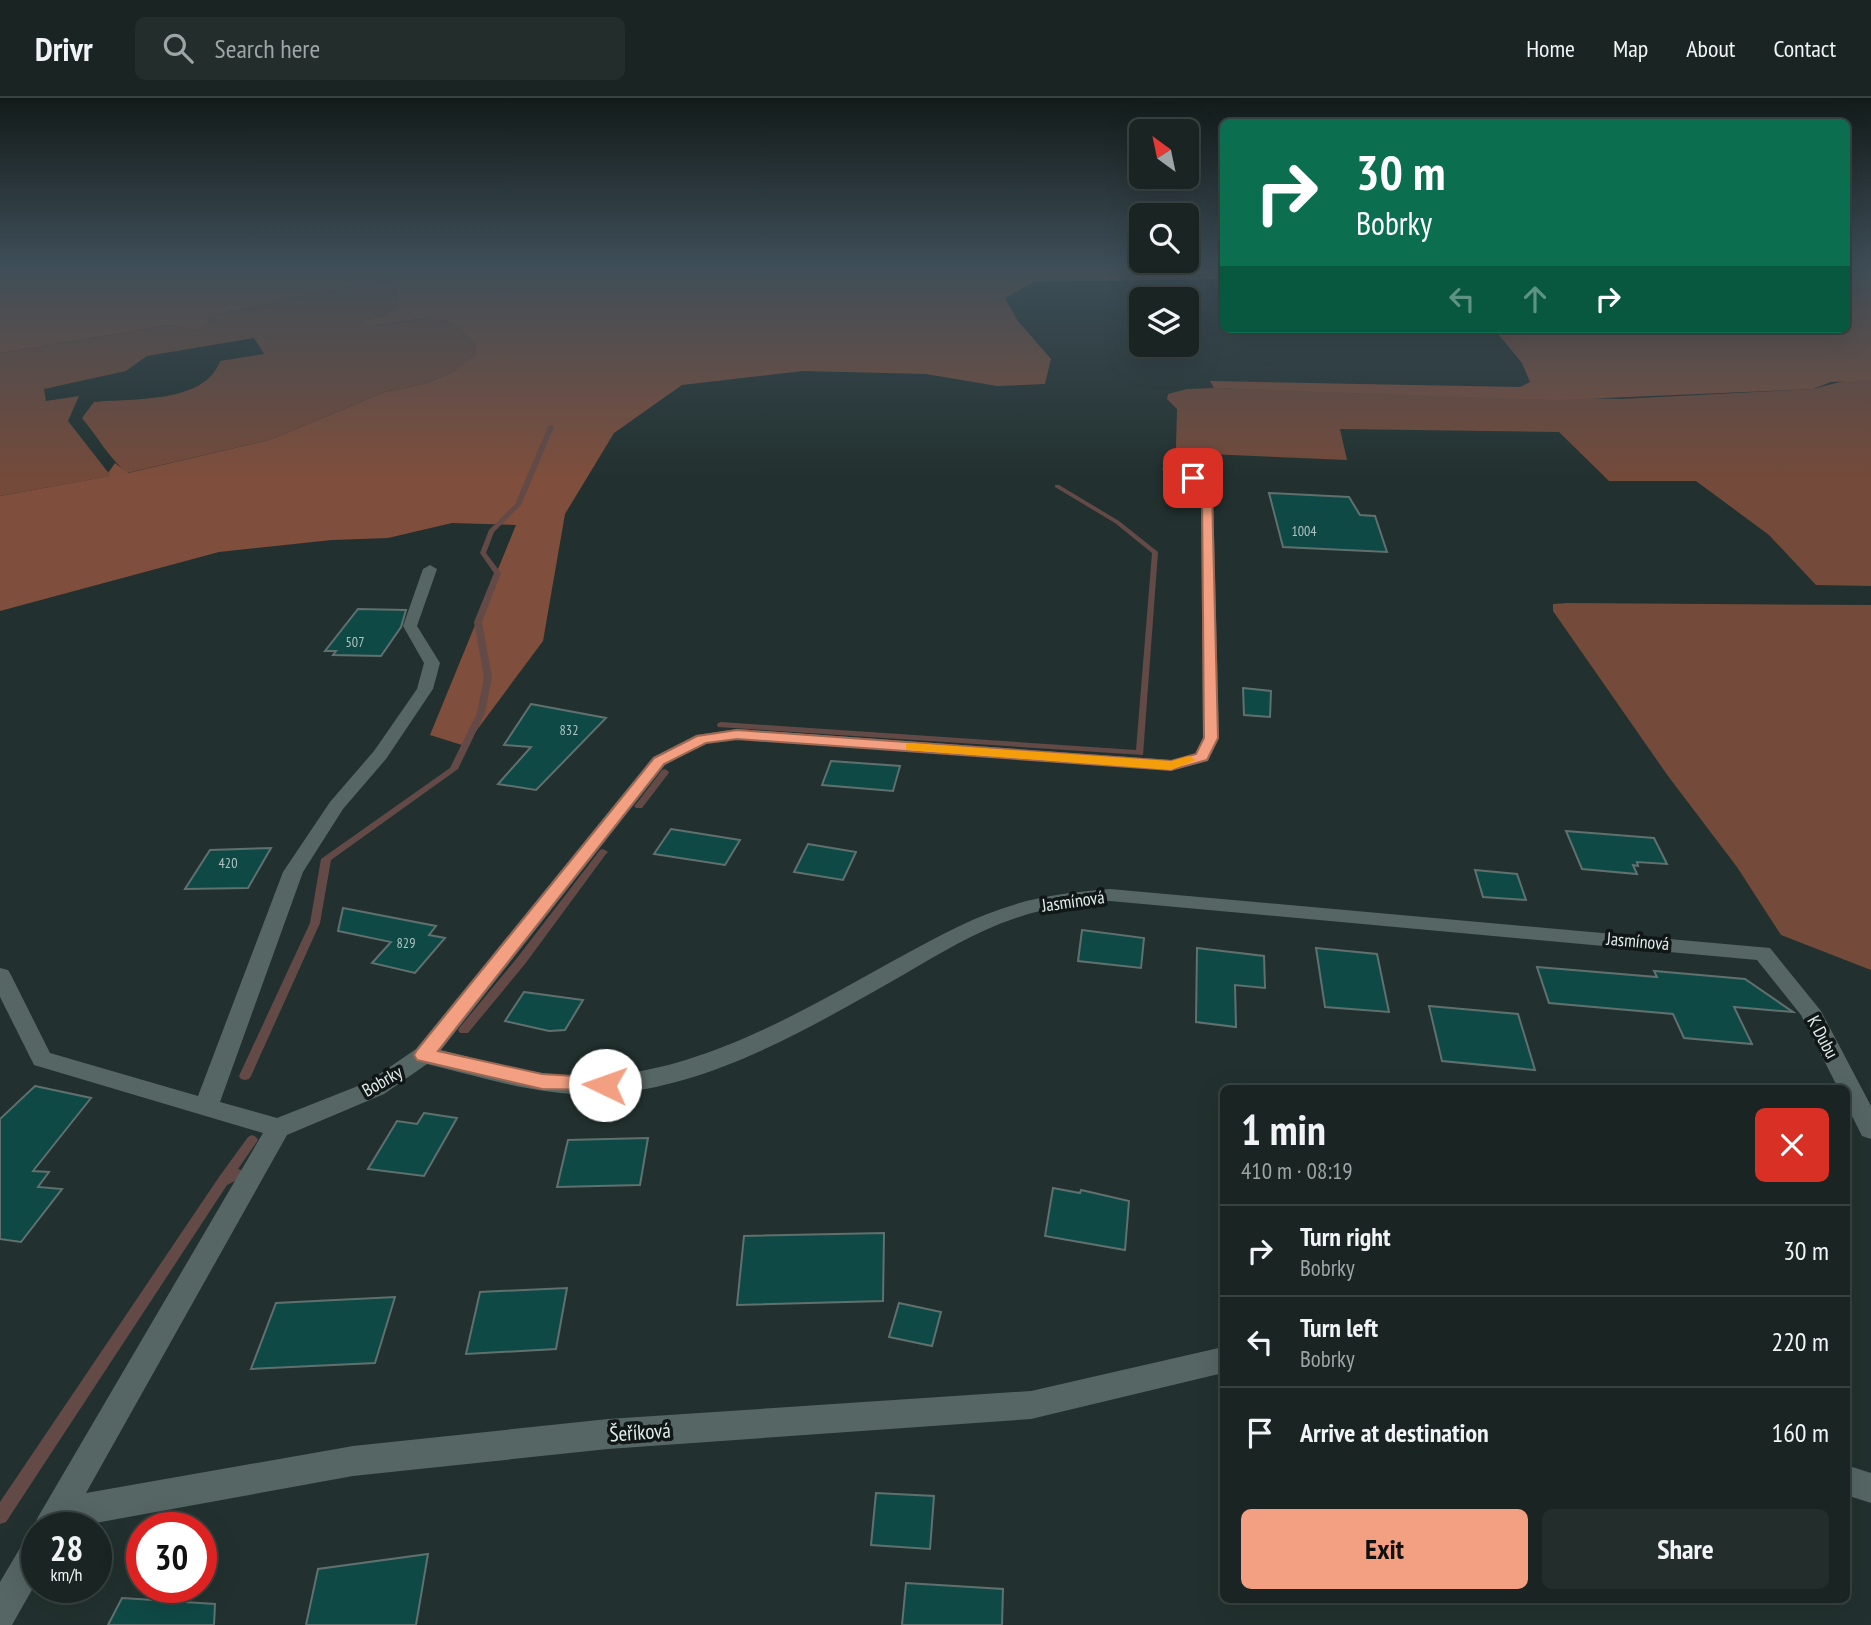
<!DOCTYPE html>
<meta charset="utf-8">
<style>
:root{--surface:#1a2523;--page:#232d2b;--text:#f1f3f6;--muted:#9fa5a6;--line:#384241;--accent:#f2a081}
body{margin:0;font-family:"PT Sans Narrow",sans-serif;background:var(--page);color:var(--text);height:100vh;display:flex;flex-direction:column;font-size:26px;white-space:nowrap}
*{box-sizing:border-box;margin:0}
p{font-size:23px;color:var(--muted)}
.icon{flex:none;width:38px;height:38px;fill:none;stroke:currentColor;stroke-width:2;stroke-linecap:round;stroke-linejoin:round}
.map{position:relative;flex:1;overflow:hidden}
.drawer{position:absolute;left:1220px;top:987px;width:630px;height:518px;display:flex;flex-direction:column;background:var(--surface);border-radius:10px;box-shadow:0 7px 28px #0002,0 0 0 2px var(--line)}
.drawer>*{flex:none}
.banner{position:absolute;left:1220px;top:21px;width:630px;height:214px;border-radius:10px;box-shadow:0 7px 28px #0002,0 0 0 2px var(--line);background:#0b6e4f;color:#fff;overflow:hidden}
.needle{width:46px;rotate:327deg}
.buttons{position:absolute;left:1129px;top:21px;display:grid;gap:14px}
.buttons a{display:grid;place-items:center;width:70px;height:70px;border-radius:10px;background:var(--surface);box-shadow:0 7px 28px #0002,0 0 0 2px var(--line);font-size:35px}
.speed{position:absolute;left:21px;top:1414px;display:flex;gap:14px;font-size:35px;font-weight:700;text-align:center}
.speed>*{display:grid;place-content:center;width:91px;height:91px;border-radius:50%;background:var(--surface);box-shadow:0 7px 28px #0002,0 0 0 2px var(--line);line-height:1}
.speed small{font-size:18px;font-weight:400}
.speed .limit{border:10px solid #d22;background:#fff;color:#111}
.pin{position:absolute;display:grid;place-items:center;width:60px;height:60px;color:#fff;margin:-30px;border-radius:14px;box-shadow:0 4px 10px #0006}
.me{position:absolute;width:77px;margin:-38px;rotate:273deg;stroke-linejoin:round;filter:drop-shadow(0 0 5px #0008)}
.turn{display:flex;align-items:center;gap:24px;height:147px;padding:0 21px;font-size:32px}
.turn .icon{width:91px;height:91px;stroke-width:2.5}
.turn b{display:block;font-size:49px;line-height:60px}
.lanes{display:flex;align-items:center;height:66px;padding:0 21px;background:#0003;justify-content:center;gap:35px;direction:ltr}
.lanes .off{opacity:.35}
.round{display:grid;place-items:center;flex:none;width:74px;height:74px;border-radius:10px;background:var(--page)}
.headline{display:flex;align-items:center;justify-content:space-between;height:119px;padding:0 21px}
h1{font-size:42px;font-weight:700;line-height:52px}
.action{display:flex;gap:14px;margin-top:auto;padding:14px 21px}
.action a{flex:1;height:80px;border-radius:10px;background:var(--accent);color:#111;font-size:28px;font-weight:700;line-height:80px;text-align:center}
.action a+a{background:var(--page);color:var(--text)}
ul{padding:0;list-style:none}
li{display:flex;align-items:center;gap:21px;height:91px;padding:0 21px;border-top:2px solid var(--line)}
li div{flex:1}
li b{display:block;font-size:26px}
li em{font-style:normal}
header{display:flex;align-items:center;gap:42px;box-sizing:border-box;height:98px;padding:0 35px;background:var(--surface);border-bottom:2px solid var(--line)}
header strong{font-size:33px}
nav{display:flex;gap:38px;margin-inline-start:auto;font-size:24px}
.search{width:490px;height:63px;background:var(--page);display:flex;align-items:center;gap:18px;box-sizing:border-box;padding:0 24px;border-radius:10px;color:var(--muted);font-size:26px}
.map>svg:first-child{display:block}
.green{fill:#744a3a}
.forest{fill:#7f4e3c}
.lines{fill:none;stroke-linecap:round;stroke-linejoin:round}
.stream{fill:#644a46;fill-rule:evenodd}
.building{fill:#0f4945;stroke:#60706e;stroke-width:2}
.minor{fill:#566664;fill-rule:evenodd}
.route{fill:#f2a081;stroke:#9d6854;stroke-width:2}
.slow{fill:#f59e0b}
.labels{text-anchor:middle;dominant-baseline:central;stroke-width:7;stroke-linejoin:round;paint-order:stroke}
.number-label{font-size:14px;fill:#aec3c2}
.street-label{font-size:18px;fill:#e3eceb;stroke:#111717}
.near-street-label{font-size:21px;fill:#e3eceb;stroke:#111717}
</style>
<header>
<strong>Drivr</strong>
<div class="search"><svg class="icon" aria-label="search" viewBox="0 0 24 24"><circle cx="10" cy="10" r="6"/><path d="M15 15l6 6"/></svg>Search here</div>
<nav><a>Home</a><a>Map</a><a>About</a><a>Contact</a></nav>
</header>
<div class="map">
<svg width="1871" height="1527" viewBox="0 0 1871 1527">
<rect width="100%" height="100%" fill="#22312f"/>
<path class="green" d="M384,181l12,2c5,33 -4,32 -32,40l-2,4c46,2 83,-26 114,22l-2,8 -22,17 -25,11 -42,9 -116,48 -142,33c-18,-15 -30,-37 -45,-55l12,-16c39,-4 111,2 126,-41l44,-7 -10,-16 -107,18 -21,15 -82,18 2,12 33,-5 -11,25 43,55 -111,20v-143l170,-28 17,3 21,-5 2,-7z
M1851,281l20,1v206l-55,-1 -47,-50 -73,-54h-87l-50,-49 -219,-3 7,31 -163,-7 -8,-5 1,-39 -10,-10 1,-5 19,-5 27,-1 407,11 192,-10z
M1568,505l303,2v365l-90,-35 -44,-68 -69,-91 -115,-165v-7z"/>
<path class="forest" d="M0,165h1223v16l-189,3 -29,16 13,23 33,38 -6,25 -48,2 -71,-12 -123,-3 -121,14 -68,48 -49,81 -22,127 -78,105 -35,-11 86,-210 -64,-2 -64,15 -56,2 -113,12 -219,59v-115l110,-20 -2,-3 7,-10 13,10 141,-33 116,-48 42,-9 25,-11 22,-17 2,-8c-31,-48 -69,-20 -114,-22l2,-4c28,-8 37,-7 32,-40l-12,-2 -174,37 -2,7 -10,7 -28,-5 -170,28z
M1846,165h25v117l-40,2 -18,7 -255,11 -344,-12 -4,-7 310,6 10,-5 -8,-19 -28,-34h352z"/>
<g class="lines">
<path class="stream" d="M551,327l3,2 -33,78 -27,27 -8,21 15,20 -19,49 10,55 -7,36 -27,56 -127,91 -11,63 -69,153 -2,3 -4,1 -4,-1 -2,-3 71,-153 11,-64 129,-91 27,-55 7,-36 -10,-55 20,-49 -14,-20 9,-23 26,-26 33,-77z
M1055,387h4l60,36 39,31 -15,203 -425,-28 -1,-2 1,-2 3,-1 415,28 16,-197 -37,-30 -60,-36z
M665,671l4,3 -1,2 -26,34h-6l-2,-2 2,-2 26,-34z
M603,751l5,3 -2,2 -81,110 -57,69h-8l-2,-3 2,-3 57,-69 83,-108z
M252,1037l4,2 2,3 -20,29 3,1 2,4 -2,4 -14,7 -221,337 -6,2v-22l219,-325 29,-40z"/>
</g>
<path class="building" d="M1269,395l80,4 11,18 15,1 12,36 -104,-5z
M358,511l48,1 -5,17 -20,29 -48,-1 3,-4h-11z
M1243,590l28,3 -1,26 -26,-2z
M531,606l75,14 -70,72 -38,-6 33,-37 -27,-2z
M831,663l69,5 -7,25 -71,-6z
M671,731l69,11 -15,25 -71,-11z
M1566,733l88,7 13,26 -30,-2 1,4 -5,-1 4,9 -55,-5z
M808,746l48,8 -13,28 -49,-8z
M271,750l-23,40 -63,1 25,-39z
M1475,772l42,4 9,26 -43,-3z
M343,810l93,18 -7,9 16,3 -30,35 -43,-10 19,-21 -53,-11z
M1082,832l62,8 -3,30 -63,-7z
M1197,850l67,8 1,32 -30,-3 1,42 -40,-5z
M1316,850l61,6 12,58 -64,-5z
M1537,869l120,10 -3,-6 91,8 48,33 -59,-5 18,37 -68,-6 -11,-24 -124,-11z
M524,894l59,8 -18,30 -16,1 -44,-10z
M1429,908l89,8 17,56 -93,-9z
M35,988l56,12 -58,73 16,1 -11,15 24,2 -41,53 -21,-3v-120z
M424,1015l33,5 -33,58 -56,-7 29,-48 20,3z
M648,1040l-8,47 -83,2 11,-47z
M1053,1090l27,5 1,-3 48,11 -4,49 -80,-14z
M884,1135l-1,68 -146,4 7,-69z
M567,1190l-11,61 -90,5 14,-62z
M395,1199l-20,66 -124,6 25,-66z
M899,1205l42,9 -9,34 -43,-9z
M876,1395l58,3 -4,53 -59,-4z
M428,1456l-12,71h-110l12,-56z
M906,1485l97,6 -1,36h-100z
M122,1500l93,6 -1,21h-106z"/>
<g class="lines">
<path class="minor" d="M1168,367l29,10 16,18 6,245 -11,23 -36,9 -435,-31 -31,4 -41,22 -224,285c54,13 110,31 167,26 103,-10 194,-65 283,-114 36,-19 71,-40 110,-53 35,-13 72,-17 109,-20l660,59 51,63 50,95v33l-9,-3 -16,-32v-16h-8l-37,-73 -44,-55 -647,-59c-32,4 -64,6 -94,17 -40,13 -77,36 -113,57 -92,52 -191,112 -298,119 -61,4 -120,-16 -178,-30l-43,30 -97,41 -201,358 267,-47 255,-27 423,-28 192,-44v26l-192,46 -423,30 -255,27 -285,52h-31v53l-25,44h-12v-43l26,-44 10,-4 -3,-6 5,-11 225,-384 -229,-68 -34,-68v-29l8,2 3,5 39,78 148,43 85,-224 47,-70 44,-51 43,-62 7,-26 -21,-37 20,-57 7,-4 7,4 -20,57 23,37 -7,26 -47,70 -43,50 -40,63 -83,230 57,16 91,-36 48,-33 237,-292 43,-22 41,-6 435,31 23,-6 8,-16 -2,-244 -12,-13 -25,-9 -2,-3z
M1846,1367l25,8v30l-25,-8z"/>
</g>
<linearGradient id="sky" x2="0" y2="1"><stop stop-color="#131b1a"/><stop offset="0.44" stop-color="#3e4e58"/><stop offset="1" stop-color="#3e4e58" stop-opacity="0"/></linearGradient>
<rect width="1871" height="379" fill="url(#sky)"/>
<path class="route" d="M1189,378h8l15,17 6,245 -11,22 -36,10 -434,-31 -31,4 -42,21 -226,287 104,23 63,4 6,2 3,5 -3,5 -69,-1 -125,-29 -3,-5 3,-5 237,-292 43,-22 40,-6 434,31 25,-7 8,-16 -2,-245 -13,-13z"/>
<path class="slow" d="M911,645l260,18 18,-5 7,4 -25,10 -265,-20v-6z"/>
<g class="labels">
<g class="number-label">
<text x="1304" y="433">1004</text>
<text x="355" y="544">507</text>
<text x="569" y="632">832</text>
<text x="228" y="765">420</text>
<text x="406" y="845">829</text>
</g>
<g class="street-label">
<text transform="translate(1073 803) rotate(-8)">Jasmínová</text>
<text transform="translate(1638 843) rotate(5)">Jasmínová</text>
<text transform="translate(1823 939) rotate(62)">K Dubu</text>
<text transform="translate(382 983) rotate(-30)">Bobrky</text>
</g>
<g class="near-street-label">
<text transform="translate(640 1334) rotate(-4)">Šeříková</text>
</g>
</g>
</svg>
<div class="buttons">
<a><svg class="needle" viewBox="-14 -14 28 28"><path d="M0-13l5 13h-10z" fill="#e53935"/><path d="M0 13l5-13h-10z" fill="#9fa5a6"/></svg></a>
<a><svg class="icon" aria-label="search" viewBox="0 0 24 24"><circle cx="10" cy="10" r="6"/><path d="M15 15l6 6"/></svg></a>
<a><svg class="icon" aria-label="layers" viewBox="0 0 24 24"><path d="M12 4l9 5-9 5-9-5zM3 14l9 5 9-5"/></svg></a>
</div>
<div class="speed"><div>28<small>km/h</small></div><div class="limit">30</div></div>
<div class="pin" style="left:1193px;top:380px;background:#d93025"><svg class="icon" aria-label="arrive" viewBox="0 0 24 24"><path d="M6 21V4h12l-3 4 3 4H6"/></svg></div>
<svg class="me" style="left:605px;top:987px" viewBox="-20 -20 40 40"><circle r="19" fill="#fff"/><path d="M0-13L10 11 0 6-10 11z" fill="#f2a081"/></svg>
<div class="banner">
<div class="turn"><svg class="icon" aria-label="right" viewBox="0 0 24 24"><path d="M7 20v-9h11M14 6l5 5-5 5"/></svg><div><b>30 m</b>Bobrky</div></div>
<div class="lanes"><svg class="icon off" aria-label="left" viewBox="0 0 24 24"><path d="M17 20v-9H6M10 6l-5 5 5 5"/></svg><svg class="icon off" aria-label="ahead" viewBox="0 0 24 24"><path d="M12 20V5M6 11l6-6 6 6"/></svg><svg class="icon" aria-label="right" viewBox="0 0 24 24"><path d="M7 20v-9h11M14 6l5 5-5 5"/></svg></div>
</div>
<section class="drawer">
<div class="headline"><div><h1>1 min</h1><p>410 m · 08:19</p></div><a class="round" style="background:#d93025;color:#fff"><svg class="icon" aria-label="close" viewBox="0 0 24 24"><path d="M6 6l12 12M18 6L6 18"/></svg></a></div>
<ul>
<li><svg class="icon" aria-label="right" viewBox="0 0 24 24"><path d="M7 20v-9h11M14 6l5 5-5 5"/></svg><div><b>Turn right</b><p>Bobrky</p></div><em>30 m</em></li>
<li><svg class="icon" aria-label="left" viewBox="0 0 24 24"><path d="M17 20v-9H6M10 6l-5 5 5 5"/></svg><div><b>Turn left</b><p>Bobrky</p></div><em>220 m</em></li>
<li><svg class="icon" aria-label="arrive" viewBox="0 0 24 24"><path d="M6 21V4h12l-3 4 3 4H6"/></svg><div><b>Arrive at destination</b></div><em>160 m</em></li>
</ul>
<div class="action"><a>Exit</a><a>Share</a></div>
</section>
</div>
